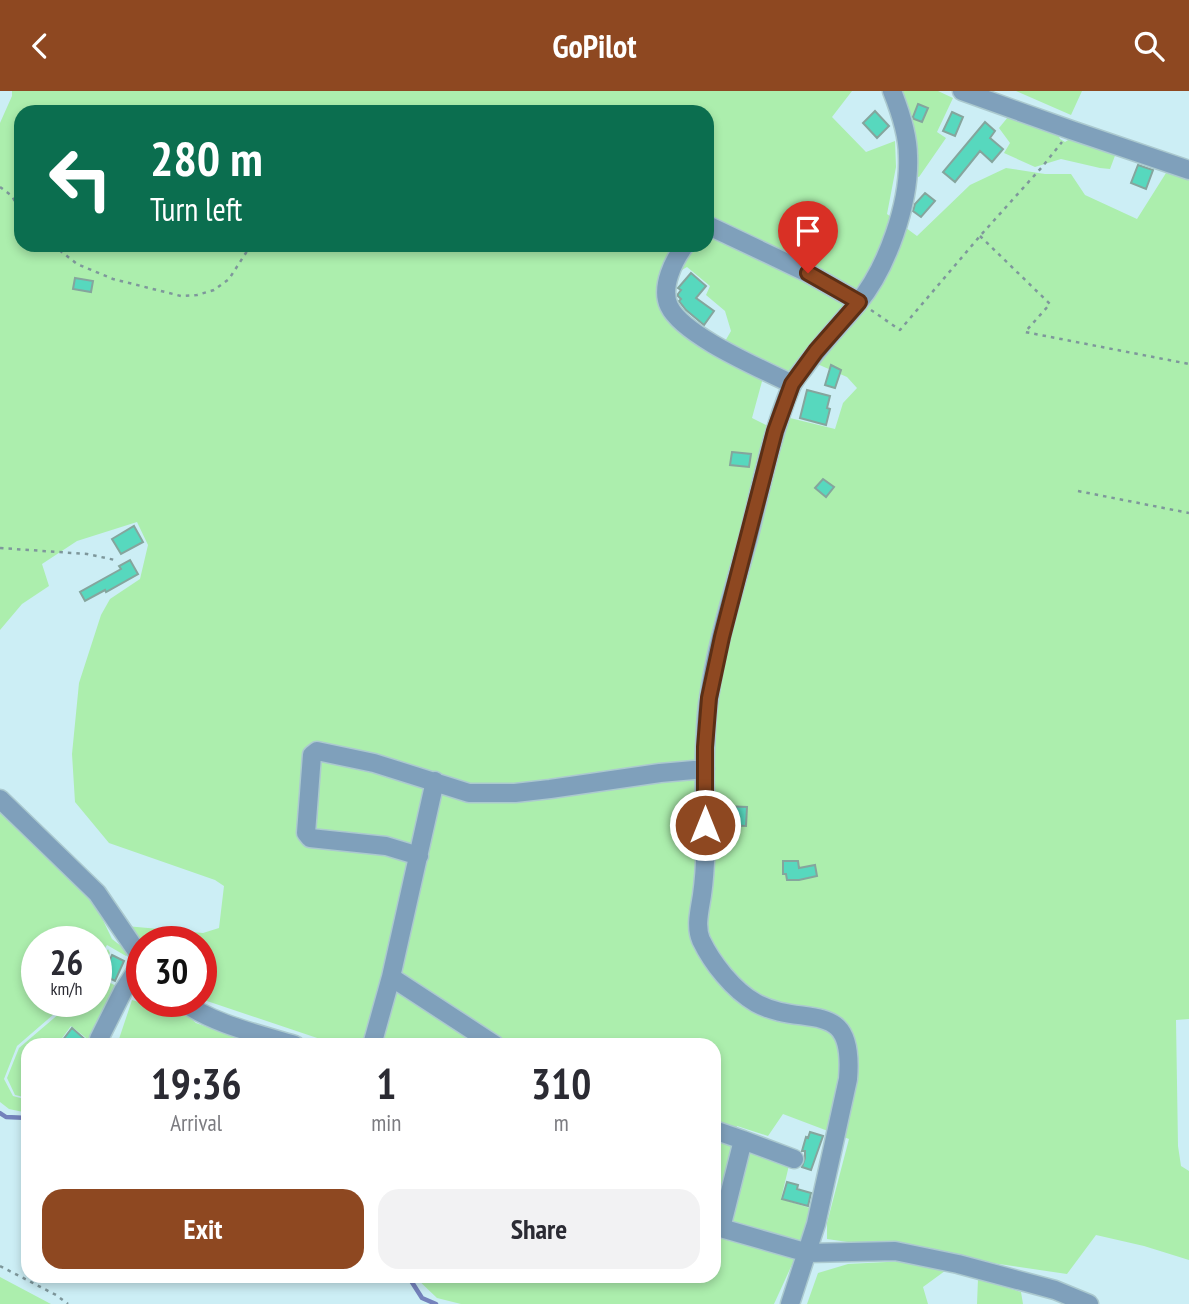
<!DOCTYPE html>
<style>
:root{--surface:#fff;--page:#f2f2f3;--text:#2b2b33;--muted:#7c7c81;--accent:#8e4821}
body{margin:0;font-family:"PT Sans Narrow",sans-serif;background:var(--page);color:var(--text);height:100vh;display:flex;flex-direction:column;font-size:26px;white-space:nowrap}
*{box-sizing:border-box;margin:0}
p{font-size:23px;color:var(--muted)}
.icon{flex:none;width:38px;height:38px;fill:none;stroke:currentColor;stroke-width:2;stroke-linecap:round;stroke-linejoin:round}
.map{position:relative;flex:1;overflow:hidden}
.drawer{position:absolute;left:21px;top:947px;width:700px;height:245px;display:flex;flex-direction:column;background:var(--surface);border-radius:21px;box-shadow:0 4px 10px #0003}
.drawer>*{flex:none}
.guide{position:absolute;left:14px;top:14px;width:700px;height:147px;border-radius:21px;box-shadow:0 4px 10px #0003;background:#0b6e4f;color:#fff;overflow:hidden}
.speed{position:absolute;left:21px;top:835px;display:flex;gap:14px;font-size:35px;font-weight:700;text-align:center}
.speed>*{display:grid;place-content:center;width:91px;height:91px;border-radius:50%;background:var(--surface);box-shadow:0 4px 10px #0003;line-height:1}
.speed small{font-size:18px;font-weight:400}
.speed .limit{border:10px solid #d22;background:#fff;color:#111}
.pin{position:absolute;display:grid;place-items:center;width:60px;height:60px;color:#fff;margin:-72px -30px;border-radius:50% 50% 50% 0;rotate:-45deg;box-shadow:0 0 7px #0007}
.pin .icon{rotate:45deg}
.me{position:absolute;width:77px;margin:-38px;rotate:0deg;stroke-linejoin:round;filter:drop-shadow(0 0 5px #0008)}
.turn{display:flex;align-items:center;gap:24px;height:147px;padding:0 21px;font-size:32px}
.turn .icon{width:91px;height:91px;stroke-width:2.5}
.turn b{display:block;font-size:49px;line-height:60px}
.eta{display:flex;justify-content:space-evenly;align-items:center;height:119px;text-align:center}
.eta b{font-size:42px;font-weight:700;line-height:49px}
.cta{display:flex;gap:14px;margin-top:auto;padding:14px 21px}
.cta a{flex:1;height:80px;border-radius:21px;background:var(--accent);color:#fff;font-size:28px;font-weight:700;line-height:80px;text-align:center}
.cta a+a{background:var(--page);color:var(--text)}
header{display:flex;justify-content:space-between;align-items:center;height:91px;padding:0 21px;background:var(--accent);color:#fff;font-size:32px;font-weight:700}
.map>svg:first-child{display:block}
.green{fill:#aceead;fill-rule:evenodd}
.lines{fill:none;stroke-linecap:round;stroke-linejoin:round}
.stream{stroke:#7482bc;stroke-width:4.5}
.building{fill:#57d8be;stroke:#85a59d;stroke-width:2}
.minor-casing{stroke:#abc9cf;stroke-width:21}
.path{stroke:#7e979b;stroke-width:2.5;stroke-dasharray:3.5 5;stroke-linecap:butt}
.minor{stroke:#7fa0bb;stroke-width:18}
.route-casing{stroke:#5c2f15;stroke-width:18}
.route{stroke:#8e4821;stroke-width:12}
</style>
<header><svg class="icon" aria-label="back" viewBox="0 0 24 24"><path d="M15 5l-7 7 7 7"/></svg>GoPilot<svg class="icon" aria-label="search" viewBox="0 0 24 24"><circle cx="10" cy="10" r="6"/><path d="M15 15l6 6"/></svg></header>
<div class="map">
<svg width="1189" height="1213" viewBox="0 0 1189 1213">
<rect width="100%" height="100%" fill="#cceef5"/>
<path class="green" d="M12,0h840l-20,26 34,35 29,-11 1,26 -9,47 30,22 53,-51 36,-17 39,6h26l14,21 52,24 29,-46 23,7v839l-13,1 2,126 3,20 8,5v89l-45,-14 -48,-11 -29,39 -240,-35v-16l22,-84 -66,-25 -15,22 -31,-10 -23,90v-171h-376l-137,-46v-58h-59v7l-16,-22 77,7 16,-5 5,-42 -9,-6 -106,-37 -34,-41 -3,-48 7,-71 22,-68 9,-16 30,-20 8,-34 -11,-23 -60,19 -35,23 7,22 -27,18 -22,26v-507l12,-27zM21,21h686v133h-686zM687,176l23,19 -4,9 19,16 6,20 -7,12 64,31 27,-11 32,14 10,11 -14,15 -8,26 -45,-11 -12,13 -26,-13 12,-44 -100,-69 13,-32z
M898,0h40l15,7 -16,34 9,6 -27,39 -4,-1c6,-30 -7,-57 -17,-85z
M1016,0h66l-11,24z
M1008,26l49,15 3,7 5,3 8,-5 43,16 -6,16 -10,-1 -39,-9 -26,8 -31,-14 6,-10 -11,-15z
M0,719l93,89 19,40 18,14 -4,3 -19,-11 -11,17v-21h-59v60h32l-52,45 -13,33 9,17 15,4v13l-19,-4 -9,-7z
M108,858l2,4 -11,24 23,12 -27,49 -5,3 -19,-15 -14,19h-29v53l-13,-3 -8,-17 12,-30 55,-47h22v-33z
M132,909l10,3 2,-2h27l25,22 62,22h-141z
M746,1054l44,16 -9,38 32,10 -10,32 -8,6 -70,-22z
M714,1144l81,23 -21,46h-313l-24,-6 -23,-22h300z
M906,1170l43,7 -26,19 5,17h-121l11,-31 30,-9z
M0,1186l49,26 2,1h-51z
M978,1188l43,13 2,12h-46z"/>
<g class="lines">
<path class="stream" d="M0,1022l6,4 22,1
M408,1185l14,22 14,6"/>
</g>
<path class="building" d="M918,13l10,4 -6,14 -8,-3 -1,-2z
M875,20l14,15 -12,12 -14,-15z
M952,21l11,5 -8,19 -12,-5z
M985,31l10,9 -5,7 13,11 -11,13 -12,-11 -25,31 -12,-10z
M1138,74l15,5 -7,19 -15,-6z
M925,102l10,8 -14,16 -8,-6 2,-7z
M691,182l15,13 -10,12 18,13 -10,14 -18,-15 -7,-9 2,-2 -3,-3v-2l3,-4 -3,-2z
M75,187l18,3 -2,11 -18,-3z
M831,274l10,5 -6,18 -10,-3z
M807,299l23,6 -3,12 3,1 -4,16 -26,-7z
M732,361l19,2 -2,13 -19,-2z
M823,388l11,8 -8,10 -11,-9z
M134,435l9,16 -22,12 -9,-15z
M130,469l8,14 -32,18 -1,-2 -20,11 -5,-9 41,-23 -2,-3z
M721,715l26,1 -1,19 -19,-1v-3l-7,-1z
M783,770h15l1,7 16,-3 2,11 -18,4h-12l-1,-6h-3z
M112,864l12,6 -9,20 -12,-6z
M72,937l16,14 1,3h-30z
M810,1041l13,4 -12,34 -9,-3 3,-9v-7h-3l4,-14 2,1z
M787,1091l11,3 -1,4 14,4 -3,13 -26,-7z"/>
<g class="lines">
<defs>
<path id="minor" d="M962,0l109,39 118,40
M707,134l101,48 51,29
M685,154c-11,15 -25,42 -16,61 14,30 93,63 123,78
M0,708l97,94 45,66
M419,765l-33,-10 -76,-8 -4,-5 6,-78 5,-4 57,12 95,30h46l35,-4 110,-16 45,-4
M391,886l104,68
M182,910c30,23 77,33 113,44
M99,948l24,-48 19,-29
M372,954l19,-68 44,-196
M714,1039l29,10 -22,88
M743,1049l51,19
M714,1135l94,27 87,-2 63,13 97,26 34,14
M790,1213l26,-80 32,-145c7,-84 -44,-50 -92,-76 -23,-13 -44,-40 -55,-63 -6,-14 -1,-31 1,-45 7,-48 1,-98 3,-146 1,-17 1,-35 4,-51 7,-52 25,-108 39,-159 13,-51 23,-104 43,-152 3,-7 8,-13 13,-19 16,-23 36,-43 54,-65 29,-35 52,-100 50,-147 0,-21 -8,-45 -16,-65"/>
</defs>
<use href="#minor" class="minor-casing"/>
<path class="path" d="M0,96l12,9 9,16
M980,145l70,68 -25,28 164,32
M53,154l24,19 36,15 68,17 16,-1 17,-5 15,-11 22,-34
M871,219l29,20 80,-94 62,-69 20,-25
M1078,400l111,22
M0,457l87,6 28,6
M0,1175l56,29 12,9"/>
<use href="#minor" class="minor"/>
</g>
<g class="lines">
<defs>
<path id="route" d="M705,734v-78l4,-49 13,-61 53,-206 17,-47 24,-33 43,-49 -51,-29"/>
</defs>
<use href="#route" class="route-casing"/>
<use href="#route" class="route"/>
</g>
</svg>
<div class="speed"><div>26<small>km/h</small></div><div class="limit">30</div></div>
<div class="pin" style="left:808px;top:182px;background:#d93025"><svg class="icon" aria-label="arrive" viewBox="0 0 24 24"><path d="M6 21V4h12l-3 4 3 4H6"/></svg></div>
<svg class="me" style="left:705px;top:734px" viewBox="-20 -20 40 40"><circle r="17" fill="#8e4821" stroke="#fff" stroke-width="3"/><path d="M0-11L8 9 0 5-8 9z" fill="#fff"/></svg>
<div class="guide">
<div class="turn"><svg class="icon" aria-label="left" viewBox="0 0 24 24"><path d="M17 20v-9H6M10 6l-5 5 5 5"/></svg><div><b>280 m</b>Turn left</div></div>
</div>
<section class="drawer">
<div class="eta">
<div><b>19:36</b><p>Arrival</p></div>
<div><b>1</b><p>min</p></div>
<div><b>310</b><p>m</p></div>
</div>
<div class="cta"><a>Exit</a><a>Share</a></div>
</section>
</div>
